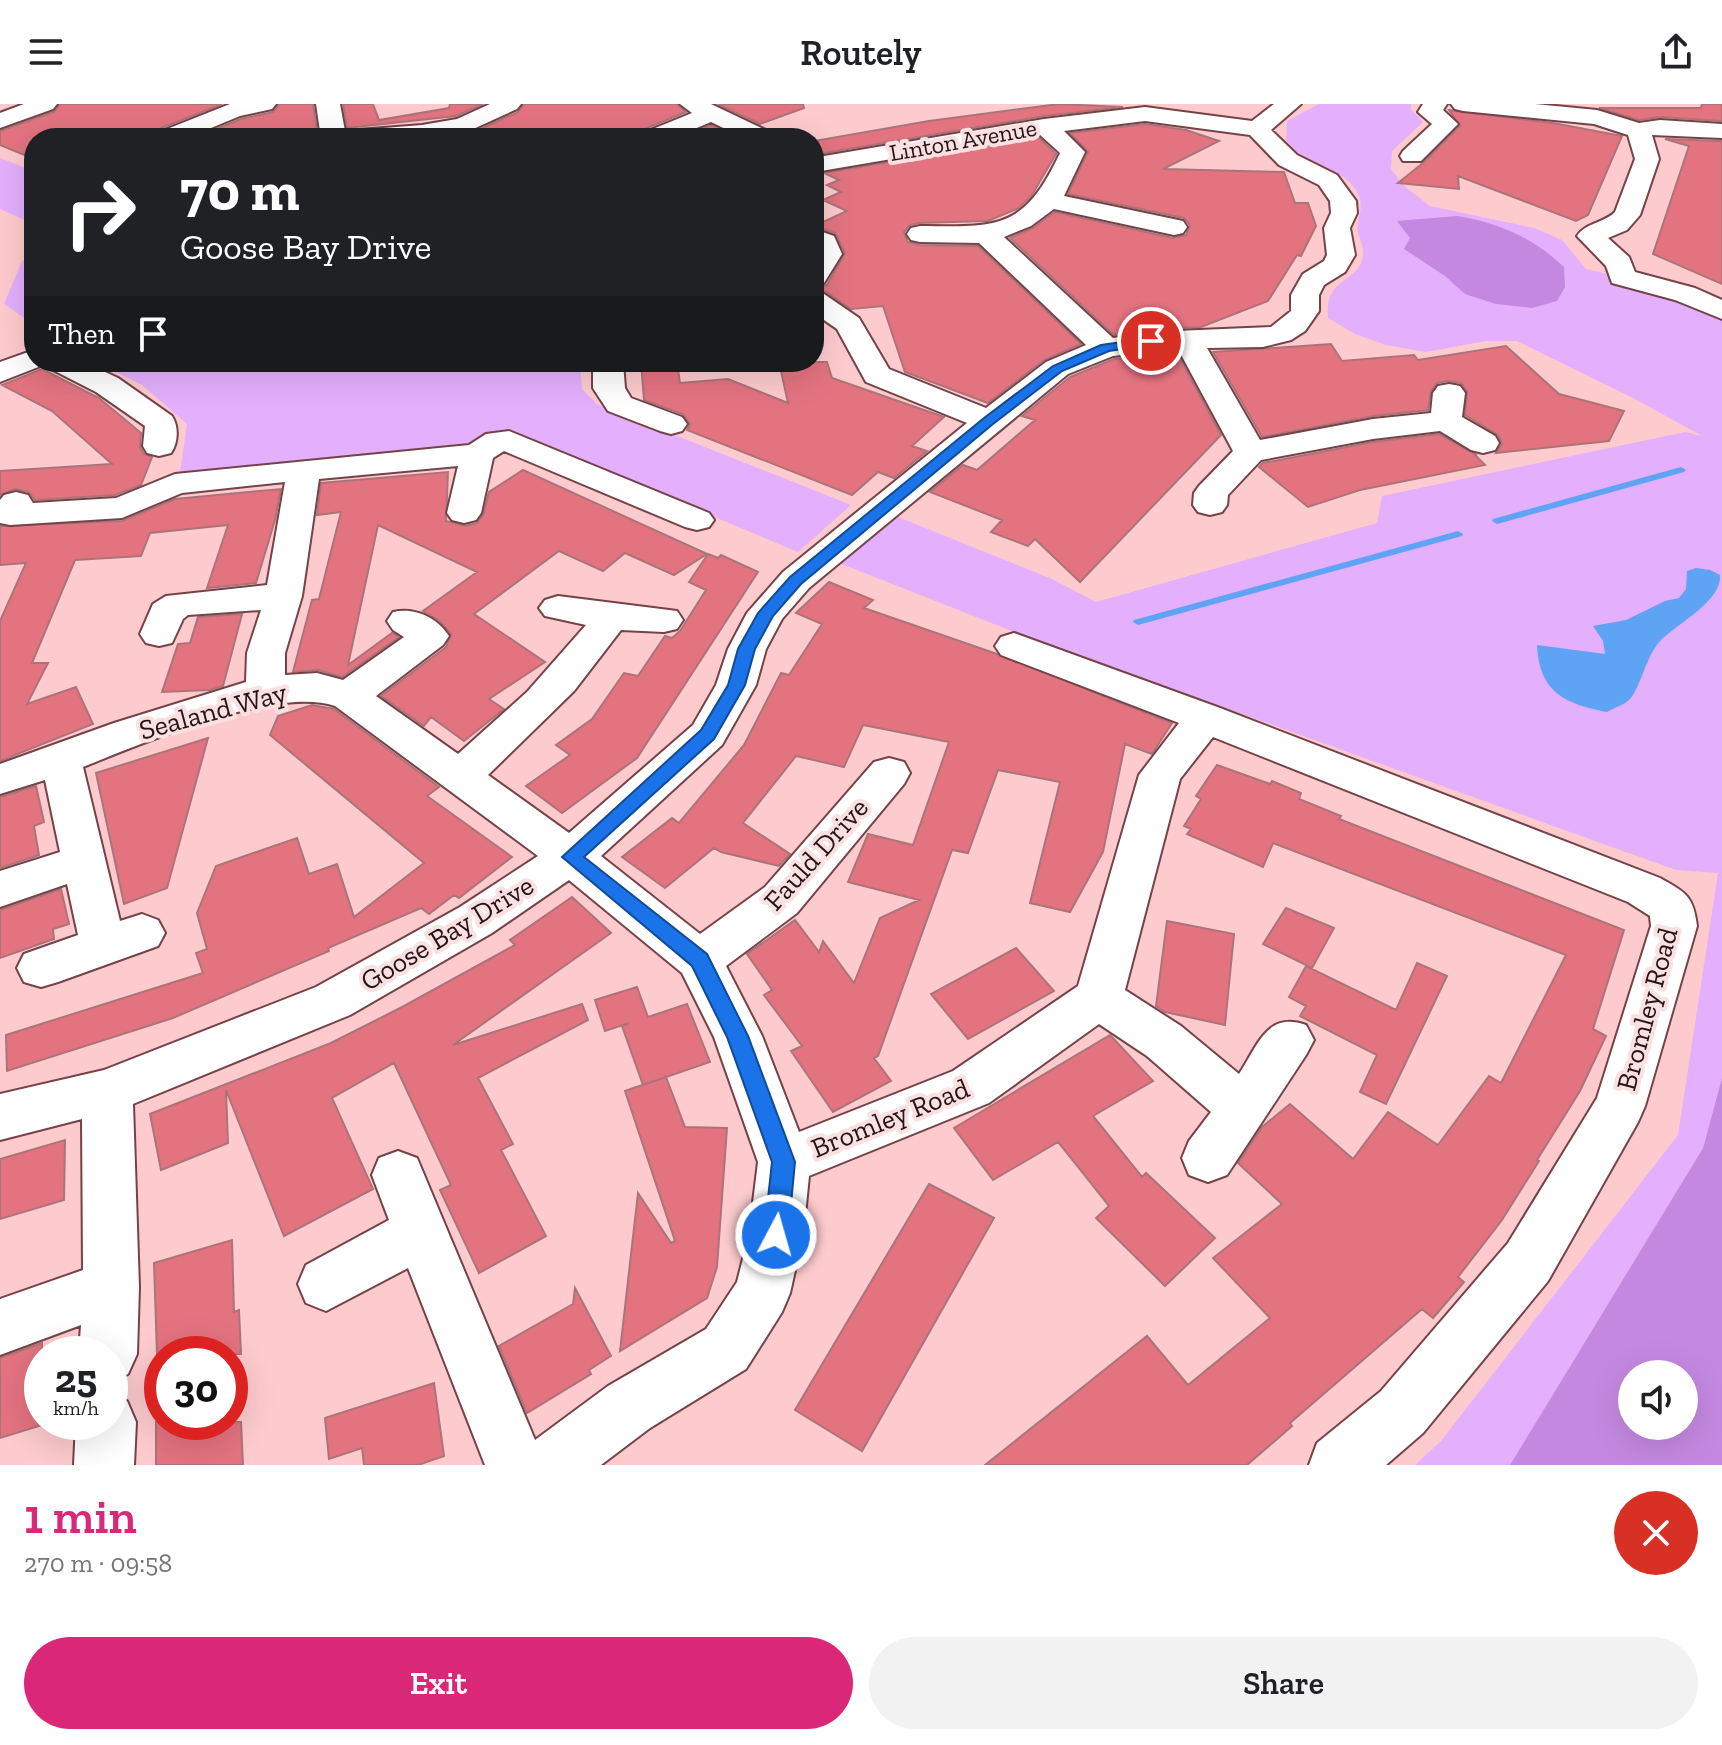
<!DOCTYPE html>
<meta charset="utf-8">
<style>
:root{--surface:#fff;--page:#f2f2f2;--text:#202124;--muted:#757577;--accent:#db2777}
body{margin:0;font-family:"Zilla Slab",serif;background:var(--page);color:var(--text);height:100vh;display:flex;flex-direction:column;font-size:30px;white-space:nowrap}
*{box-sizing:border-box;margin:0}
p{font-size:26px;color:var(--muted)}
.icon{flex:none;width:44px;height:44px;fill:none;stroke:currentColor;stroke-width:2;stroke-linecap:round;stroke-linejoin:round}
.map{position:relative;height:1361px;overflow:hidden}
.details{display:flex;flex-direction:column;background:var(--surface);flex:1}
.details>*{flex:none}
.banner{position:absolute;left:24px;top:24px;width:800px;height:244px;border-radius:32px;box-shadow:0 8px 32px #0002;background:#202124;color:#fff;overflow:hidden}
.fabs{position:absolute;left:1618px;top:1256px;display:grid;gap:16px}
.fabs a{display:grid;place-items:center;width:80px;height:80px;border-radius:50%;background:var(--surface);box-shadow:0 8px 32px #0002;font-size:40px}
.speed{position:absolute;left:24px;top:1232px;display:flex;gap:16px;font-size:40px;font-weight:700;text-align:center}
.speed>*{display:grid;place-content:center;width:104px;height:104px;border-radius:50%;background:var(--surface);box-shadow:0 8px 32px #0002;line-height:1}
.speed small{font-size:20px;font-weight:400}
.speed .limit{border:12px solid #d22;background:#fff;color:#111}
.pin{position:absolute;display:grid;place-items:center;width:68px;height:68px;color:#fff;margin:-34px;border:4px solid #fff;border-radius:50%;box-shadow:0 2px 8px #0007}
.me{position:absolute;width:88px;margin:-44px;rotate:6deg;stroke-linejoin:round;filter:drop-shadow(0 0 6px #0008)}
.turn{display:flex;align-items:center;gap:28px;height:168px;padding:0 24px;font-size:36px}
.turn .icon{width:104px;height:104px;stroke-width:2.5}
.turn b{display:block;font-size:56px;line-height:68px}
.then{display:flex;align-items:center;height:76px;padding:0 24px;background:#0003;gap:16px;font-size:30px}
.round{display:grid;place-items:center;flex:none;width:84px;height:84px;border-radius:42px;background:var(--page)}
.summary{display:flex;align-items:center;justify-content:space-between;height:136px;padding:0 24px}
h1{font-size:48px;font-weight:600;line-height:60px;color:var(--accent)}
.action{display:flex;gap:16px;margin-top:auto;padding:16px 24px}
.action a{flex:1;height:92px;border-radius:48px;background:var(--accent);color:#fff;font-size:32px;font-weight:600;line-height:92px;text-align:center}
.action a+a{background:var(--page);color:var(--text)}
header{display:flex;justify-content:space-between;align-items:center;height:104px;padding:0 24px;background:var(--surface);font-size:36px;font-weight:600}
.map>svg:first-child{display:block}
.green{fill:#e4affd}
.forest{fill:#c488e1;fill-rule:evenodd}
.water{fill:#5fa3f5}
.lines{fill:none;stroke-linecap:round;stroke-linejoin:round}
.stream{fill:#5fa3f5;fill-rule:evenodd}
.building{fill:#e47380;stroke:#ac7478;stroke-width:2}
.street-casing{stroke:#754247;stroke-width:4}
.street{fill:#fff;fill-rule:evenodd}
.route{fill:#1a73e8;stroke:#114b97;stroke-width:2}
.labels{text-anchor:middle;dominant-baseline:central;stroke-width:8;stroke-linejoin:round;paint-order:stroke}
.far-street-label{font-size:24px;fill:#281315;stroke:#f9e0e1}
.street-label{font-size:28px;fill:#281315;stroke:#f9e0e1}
</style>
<header><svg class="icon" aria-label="menu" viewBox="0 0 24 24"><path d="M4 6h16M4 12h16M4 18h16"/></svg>Routely<svg class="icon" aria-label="share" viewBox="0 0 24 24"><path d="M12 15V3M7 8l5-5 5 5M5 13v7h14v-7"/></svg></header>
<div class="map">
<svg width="1722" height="1361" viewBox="0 0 1722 1361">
<rect width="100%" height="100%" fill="#fdcbce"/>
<path class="green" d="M1319,0h92v5l12,13 -31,29 -1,18 13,17 26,20 104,22 28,12 24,29 36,8 100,35v766l-19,70 -193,317h-95l26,-24 237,-306 40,-262 -42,-3 -654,-235 -183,-72 59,-46 154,62 44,23 281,-79 5,-27 303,-64 17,4 -67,-37 -118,-58h-31l-60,11 -40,-7 -31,-11 -27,-16c-5,-44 36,-34 35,-67 0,-6 -3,-11 -5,-18 -2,-13 6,-24 1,-37 -12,-30 -56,-30 -73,-56l1,-19z
M0,54l34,13v53l-34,-15z
M34,150v71l-30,-21 18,-43z
M96,258h484l2,27 15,15 254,101 -53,47 -294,-123 -34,19 -290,24 7,-48 -45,-39z"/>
<path class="forest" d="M1457,112c43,7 76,22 107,51l1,20 -8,14 -25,7 -36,-4 -31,-10 -20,-18 -41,-27 6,-11 -13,-17z
M1722,974v387h-212l193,-317zM1632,1270h52v52h-52z"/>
<path class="water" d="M1696,464l14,2 10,5c2,26 -42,48 -59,65 -16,17 -20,48 -32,60 -5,5 -16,8 -22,12 -41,-8 -68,-19 -70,-67l68,9 -2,-13 -10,-15 33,-6 39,-19 14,-3 7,-9 1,-18z"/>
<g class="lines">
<path class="stream" d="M1681,363l5,3 -2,2 -183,51 -4,1 -5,-3 1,-2z
M1458,427l5,3 -1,2 -324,89 -5,-3 1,-2z"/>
</g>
<path class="building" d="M60,0h162l-66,26 -5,8h-117v21l-34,-14v-14l54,-19z
M279,0h34l5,34h-123l46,-19 32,-7z
M343,0h30l6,16 70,-12 1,-4h33l-27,12 -109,12z
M524,0h153l9,8 -44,18 -5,8h-192l27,-5 46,-21z
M718,0h85l1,4 -44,16z
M1059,0l64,3 -79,9 -220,37 -10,-2v-10l115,-20z
M1702,0h20v17l-62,-4 -21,3 -40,-12h102z
M1449,6l104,13 69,13 -34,79 -12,6 -118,-45 1,13 -61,-6 25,-20 37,-37z
M1145,20l41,6 33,11 -56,28 121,3 11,31h13l8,23 -15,30 -4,-1 -29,46 -67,26 -50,2 -37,6 -104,-97 23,-10 22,-16 118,26 13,-3 4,-10 -6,-7 -116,-24 20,-42 -18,-19z
M711,21l26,13h-56z
M1038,33l18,17 -24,41 -13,13 -31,13 -69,2 -9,2 -6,7 4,10 11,3 59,1 103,98 -37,16 -56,43 -83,-31 -22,-66 -32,3 -25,-17 -12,-4 13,-3 18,-32 -10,-20 -21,-7 33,-15 -24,-11 18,-8 -14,-7 12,-5 -15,-7z
M1665,35l57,2v143l-69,-30 36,-108z
M1331,240l11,17 72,-6 4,5 88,-14 53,48 65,17 -15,30 -113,12 6,-9 -4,-9 -33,-20 2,-24 -6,-8 -13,-2 -11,2 -6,8 -3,19 -55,6 -111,21 -49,-85z
M1178,251l43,80 -141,147 -45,-43 -7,7 -37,-14 11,-12 -72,-28 33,-27 14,5 58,-50 -13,-4 48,-39 44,-18z
M641,258h36l3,21 48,-4 60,24 -9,-41h48l5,16 112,39 -32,29 15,5 -33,27 -16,-6 -26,23 -165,-65 3,-6 -7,-10 -39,-14z
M42,265l57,29 42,35 -1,14 4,7 8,3 -11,28 -26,10 -80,5 -6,-8 -14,-3 -15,6v-24l112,-7 -60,-53 -50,-26z
M1439,330l38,21h-2l10,10 -125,25 -52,17 -49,-40 4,-4 110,-21z
M523,366l184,84 -33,21 -49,-22 -22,18 -44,-20 -85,63 71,48 -56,37 15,10 -40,32 -33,-24 -7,9 -43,-30 65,-49 5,-13 -11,-13 -17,-10 54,-39 -99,-47 -30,140 44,-32 7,4 -57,40 -24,-7 -25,2 19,-72 7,-1 22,-87 -24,3 4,-32 127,-11 -2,49 19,5 12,-3 6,-8 6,-23z
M281,385l-6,31 -19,63 -49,5 21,-63 -78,8 -9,23 -66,4 -43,103h16l-21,41 49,-17 17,37 -93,37v-140l26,-58 -26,2v-39l122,-5 53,-22z
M708,450l10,4 3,-3 37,17 -121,186 -75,55 -36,-27 44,-31 -14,-10 36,-26 32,-46 14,3 27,-40 7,2 8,-7 26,-41 -17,-8z
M829,478l44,18 -9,8 133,46 175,69 -20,31 -27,-10 -22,108 -33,60 -40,-9 30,-121 -62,-12 -30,83 -16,-3 -74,206 -4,2 17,23 -58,31 -42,-61 11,-5 -38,-51 8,-5 -25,-36 48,-34 24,32 4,-11 31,42 26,-65 39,-18 -71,-18 20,-48 45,11 36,-103 -86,-17 -19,42 -48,-11 -53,67 47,31 -11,12 -58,-14 -7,-4 -49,40 -43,-31 50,-39 7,5 65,-78 37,-72 8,2 33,-51 -26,-11z
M242,510l-19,72 -13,4 -48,2 16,-48 12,-1 8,-26z
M312,601l22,4 105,78 -12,9 85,61 -53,41 -5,-3 -25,19 -8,-6 -93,40 1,3 -156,67 -166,53 -1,-36 197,-62 -7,-20 11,-4 -10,-36 19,-47 81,-28 12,36 28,-10 17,53 70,-54 -154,-128 8,-19z
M208,634l-41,150 -43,16 -28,-131z
M1217,661l53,19 2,-3 29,12 -2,6 42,17 -2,3 285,111 -31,99 13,7 -26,55 -43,69 2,1 -37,59 -44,57 6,5 -31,36 -11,-9 -132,114 2,3 -45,39h-262l162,-129 41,49 82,-67 -57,-60 69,-54 -44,-41 24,-36 28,-23 63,55 35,-47 50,33 51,-69 12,7 65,-128 -293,-112 -10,24 -76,-33 4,-5 -7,-3 17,-27 -5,-3z
M36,682l8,36 -10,4 5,29 -39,13v-71z
M61,785l8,35 -16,5 1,10 -54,19v-48z
M572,793l39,36 -158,112 129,-41 6,16 -110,58 35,66 -12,6 45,86 -67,37 -39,-83 11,-5 -57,-122 -62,35 41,91 -89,47 -58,-146 2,53 -67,27 -11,-56 181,-71 73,-37 111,-61 -5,-5z
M1286,804l48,20 -22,40 -49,-24z
M1167,817l67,13 -9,91 -60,-13 -9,-6z
M1016,844l38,43 -86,48 -37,-45z
M1417,859l30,13 -61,128 -26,-12 17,-37 -77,-39 6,-10 -17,-9 17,-31 90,44z
M637,883l11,30 39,-13 23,58 -67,23 -21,-59 7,-3 -24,8 -10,-31z
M1110,931l43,46 -60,35 49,61 4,-4 69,65 -50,48 -69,-68 13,-12 -51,-64 -65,38 -39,-52z
M666,973l19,50 42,1 -10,139 -10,31 -87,53 18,-158 33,50 4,-2 -50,-150z
M65,1036l-1,60 -64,19v-60z
M929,1080l65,34 -132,233 -67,-41z
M232,1136l2,72 5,-2 2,44h-84l-3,-91z
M575,1184l36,68 -22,14 2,4 -64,39 -28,-67 74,-42z
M42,1239v82l-42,13v-80z
M434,1279l10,73 -26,9h-54l-2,-17 -33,11 -4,-41z
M156,1318h85l2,43h-87z"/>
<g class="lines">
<defs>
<path id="street" d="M24,0h33l-4,5 -53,19v-15z
M276,0l-4,5 -32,7 -53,22h-33l3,-5 73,-29z
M316,0h24l5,27 77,-6 35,-6 33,-15h31l-4,5 -46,21 -42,8h-108z
M680,0h31l61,29 3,5h-31l-33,-16 -38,16h-33l3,-5 49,-20z
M1274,0h27l-30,26 26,25 40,20 19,26 1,12 -7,15 5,27 -10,17 -21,13 -5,10v16l-14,20 -14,9 -28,7 -56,1 53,92 113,-21 58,-6 2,-20 5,-7 11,-2 11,2 5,7 -3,24 33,19 4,7 -4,7 -12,3 -12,-3 -31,-19 -67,8 -112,21 -33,35 -1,10 -5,7 -12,3 -12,-3 -5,-7 1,-12 5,-7 34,-35 -55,-102 -65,7 -45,18 -259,214 -27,31 -16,30 -10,36 -34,60 -121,111 99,78 65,-47 109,-125 15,-4 15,4 6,11 -6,11 -107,129 -71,53 36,70 37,96 154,-61 125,-85 61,-211 40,-52 -178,-68 -6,-9 6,-9 13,-4 206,75 440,170c26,15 33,17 37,48l-52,180 -7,16 -90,159 -125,152 -37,32h-77l8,-22 64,-52 127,-148 89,-145 54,-172 -1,-10 -22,-14 -415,-165 -33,42 -55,211 56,36 58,48c19,-29 28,-63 67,-49l8,15 -8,15 -79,120 -19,7 -19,-7 -7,-17 7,-17 22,-29 -64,-56 -48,-32 -110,79 -180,73 -6,59 -13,58 -8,19 -36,57 -96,59 -49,37h-116l-77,-197 -82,43 -20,-8 -8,-19 8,-19 83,-45 -17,-45 7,-17 19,-7 19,7 118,282 73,-54 98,-57 31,-47 12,-47 9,-73 -44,-125 -32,-64 -113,-93 -77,53 -142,82 -217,89 6,183 -2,67 -9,20 -18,8v-28h-31l2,-29 -81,30v-56l83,-29 -1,-151 -82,21v-46l104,-24 212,-83 144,-80 78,-51 -203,-150c-61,-20 -191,37 -252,61l37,154 22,-7 16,6 7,13 -7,13 -100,36 -17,5 -17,-5 -7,-14 7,-14 54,-19 -11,-51 -67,23v-36l60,-19 -15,-72 -45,14v-30l114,-41 132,-41 1,-29 14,-43 -73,5 -5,4 -11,24 -13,3 -13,-3 -6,-9 13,-30 13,-8 101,-11 18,-103 -103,11 -60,25 -112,7 -10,-2v-23l4,-5 12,-3 12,3 5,8 83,-5 59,-24 294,-29 17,-11 23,-3 200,82 5,7 -5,7 -12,3 -12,-3 -181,-76 -11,7 -12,55 -5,7 -12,3 -12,-3 -5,-7 11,-47 -139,13 -17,117 -17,57v22l32,-2 26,7 61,-43 -11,-7 -6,-9 6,-9c21,-5 44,5 56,24l-6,9 -67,51 82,58 69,-62 59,-67 -41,-9 -6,-8 6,-8 13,-4 119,15 6,9 -6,9 -13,3 -43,-2 -47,61 -86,84 81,58 124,-108 23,-40 12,-36 19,-36 36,-41 184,-149 -101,-41 -29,-53 -23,-16v-22l10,3 35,24 30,51 97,39 60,-46 40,-17 -107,-102 -59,-1 -9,-2 -4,-6 4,-6 9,-2c78,1 104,4 140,-73l-21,-19 -218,37 -7,-1v-16l10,2 220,-37 101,-12 107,14zM1145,17l105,14 29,30 40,20 11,16 1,12 -7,15 3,27 -3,6 -21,13 -12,21v16l-20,16 -120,5 -38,6 -109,-101 27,-11 23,-17 120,26 9,-2 4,-6 -4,-6 -119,-25 21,-44 -21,-21z
M1423,0h24l-4,6 15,14 -37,37h-18l-3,-5 3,-5 29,-27 -14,-12z
M1451,0h84l62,6 42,13 21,-3 62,4v14l-70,-3 7,24 -19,56 -13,15 -19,8 21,19 6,15 60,16 27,12v19l-47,-19 -63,-17 -6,-17 -29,-30c8,-13 27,-13 38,-24l20,-53 -7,-24 -34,-11 -131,-13 -8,-2z
M814,125l20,7 8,18 -18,29 -10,2z
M34,246v12h50l34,16 54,38c7,11 6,27 -1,37l-12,3 -12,-3 -4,-7 2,-20 -49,-34 -47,-24 -3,-4 -46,18v-20z
M593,258h30l2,26 6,10 51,19 5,7 -5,7 -11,3 -11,-3 -52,-20 -15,-23z
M110,1290l17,7 9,21 -2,43h-60l2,-43h34z"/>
</defs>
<use href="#street" class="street-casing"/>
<use href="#street" class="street"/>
</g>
<path class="route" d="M1151,234l5,1v5l-47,7 -47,20 -69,53 -192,160 -28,32 -18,33 -10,36 -31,54 -130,118 123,97 41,82 47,126 -7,73 -3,8 -9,4 -8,-4 -4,-8 8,-73 -45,-125 -35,-71 -130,-109 139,-127 27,-45 10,-36 20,-36 32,-36 194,-159 69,-52 48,-21z"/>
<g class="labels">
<g class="far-street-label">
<text transform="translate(963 36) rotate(-10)">Linton Avenue</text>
</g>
<g class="street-label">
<text transform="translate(213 607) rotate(-15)">Sealand Way</text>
<text transform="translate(816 750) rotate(-48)">Fauld Drive</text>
<text transform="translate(447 829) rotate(-31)">Goose Bay Drive</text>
<text transform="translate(1647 905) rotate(-75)">Bromley Road</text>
<text transform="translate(890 1014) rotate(-22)">Bromley Road</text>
</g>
</g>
</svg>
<div class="fabs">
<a><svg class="icon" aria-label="sound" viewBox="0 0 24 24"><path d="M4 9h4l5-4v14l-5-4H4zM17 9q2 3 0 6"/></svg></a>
</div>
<div class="speed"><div>25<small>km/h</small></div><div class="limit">30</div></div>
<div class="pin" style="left:1151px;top:237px;background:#d93025"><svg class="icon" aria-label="arrive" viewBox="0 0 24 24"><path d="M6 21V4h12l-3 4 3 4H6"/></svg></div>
<svg class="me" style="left:776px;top:1131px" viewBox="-20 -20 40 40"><circle r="17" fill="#1a73e8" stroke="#fff" stroke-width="3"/><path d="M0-11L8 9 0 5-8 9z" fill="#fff"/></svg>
<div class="banner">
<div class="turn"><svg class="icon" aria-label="right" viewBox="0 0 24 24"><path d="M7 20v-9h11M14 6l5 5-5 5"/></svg><div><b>70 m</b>Goose Bay Drive</div></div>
<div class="then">Then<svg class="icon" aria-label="arrive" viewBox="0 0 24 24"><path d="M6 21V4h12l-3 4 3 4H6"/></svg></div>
</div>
</div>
<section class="details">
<div class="summary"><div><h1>1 min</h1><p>270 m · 09:58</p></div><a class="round" style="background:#d93025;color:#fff"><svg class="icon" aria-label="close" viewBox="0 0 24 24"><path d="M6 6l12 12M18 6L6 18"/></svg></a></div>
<div class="action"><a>Exit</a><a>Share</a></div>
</section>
